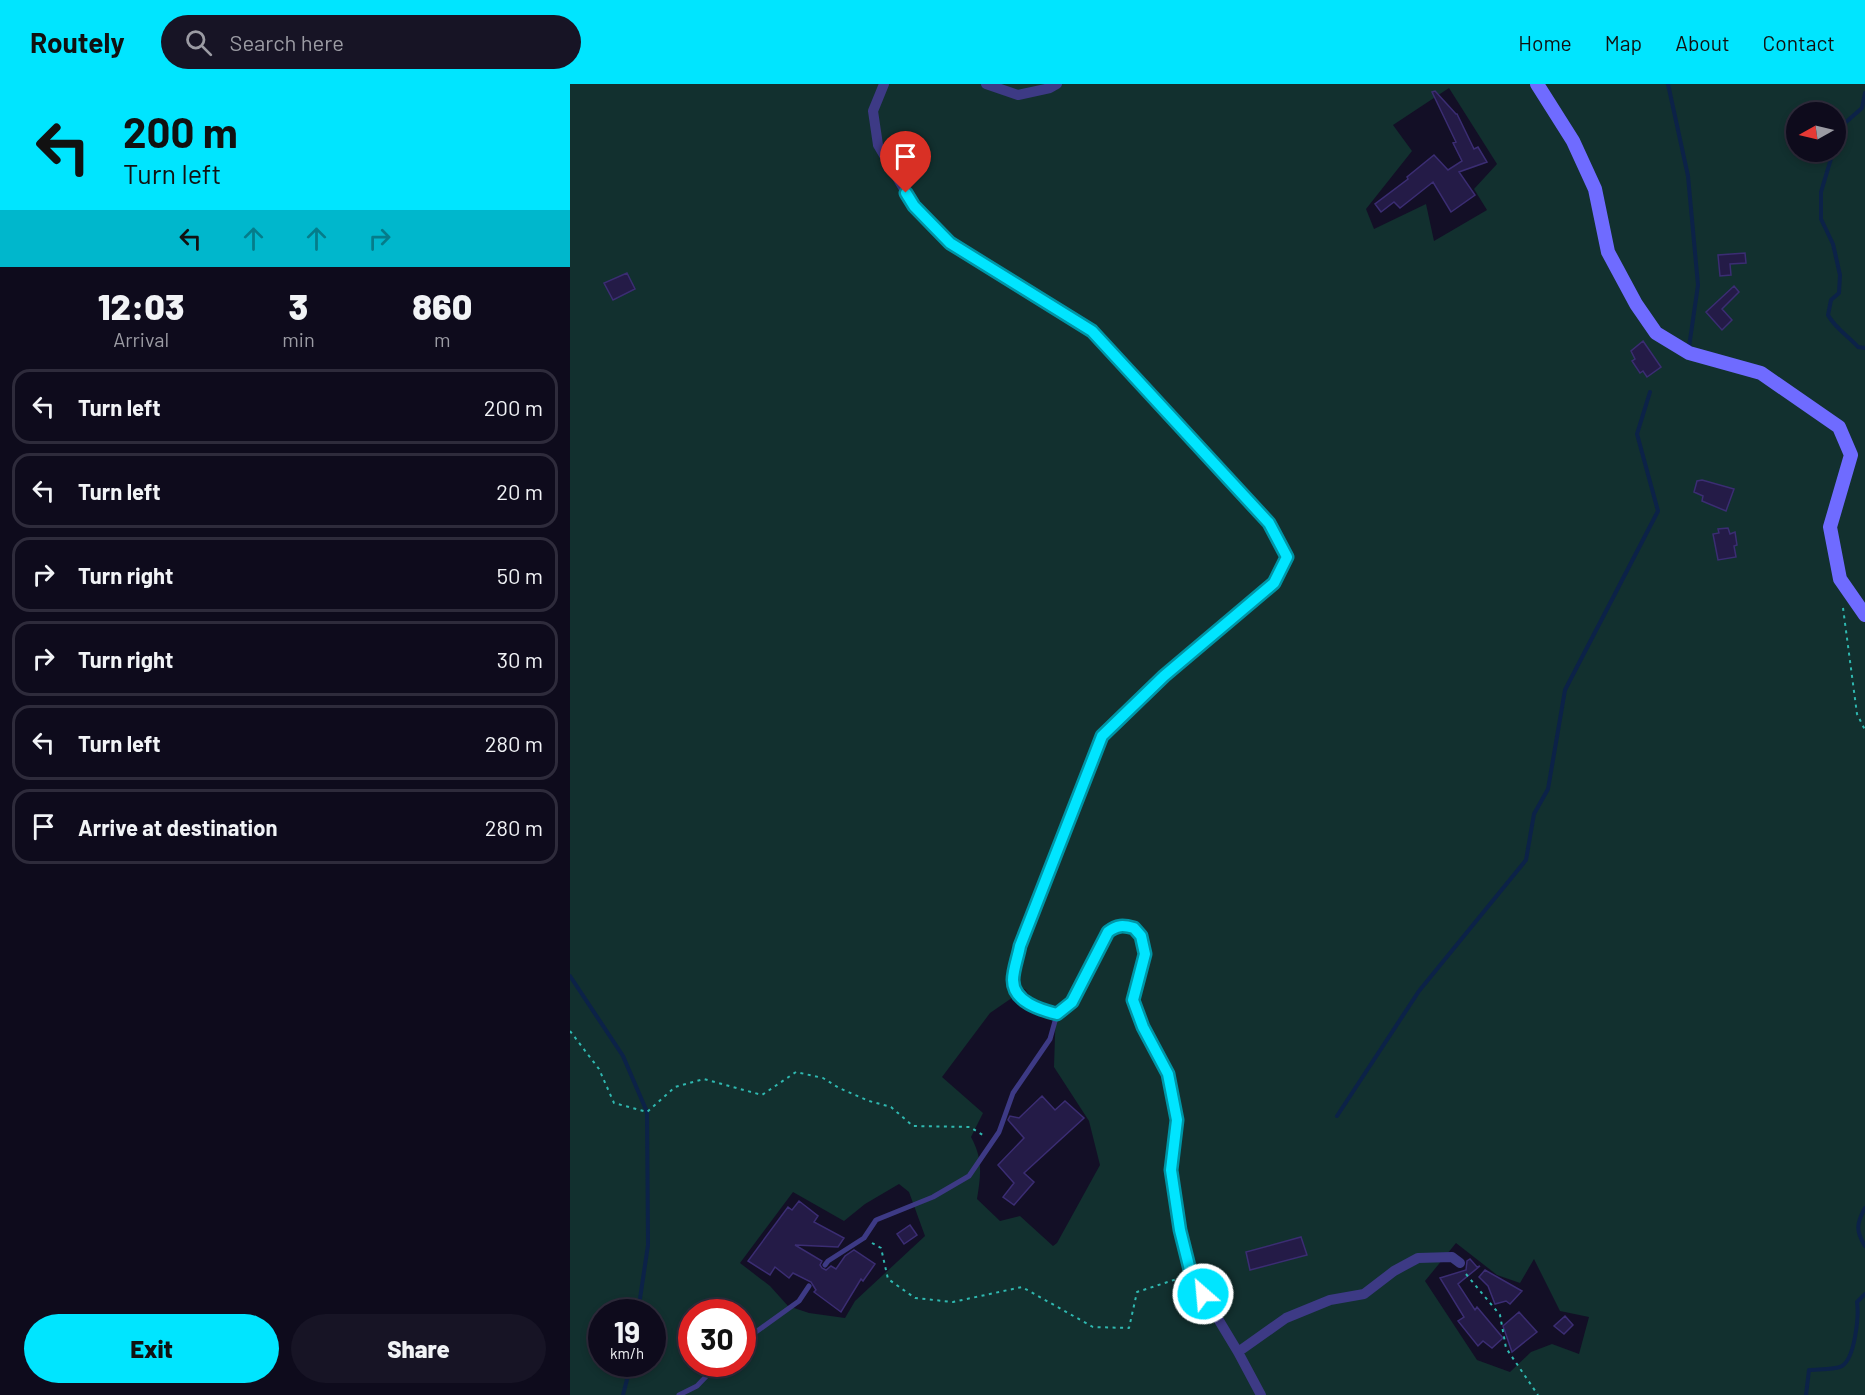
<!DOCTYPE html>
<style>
:root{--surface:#0e0b1c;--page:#171425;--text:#f1f3f6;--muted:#9b9ba3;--line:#2e2b3b;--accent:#00e5ff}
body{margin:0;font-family:Barlow,sans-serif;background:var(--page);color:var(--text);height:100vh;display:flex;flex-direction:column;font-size:22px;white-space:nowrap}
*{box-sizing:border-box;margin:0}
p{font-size:20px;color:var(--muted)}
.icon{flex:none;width:33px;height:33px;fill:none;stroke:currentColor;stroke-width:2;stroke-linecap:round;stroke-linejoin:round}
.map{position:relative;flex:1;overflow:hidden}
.sheet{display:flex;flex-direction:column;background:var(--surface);width:570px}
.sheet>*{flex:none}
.banner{background:#00e5ff;color:#111;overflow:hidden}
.needle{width:39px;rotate:262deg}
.controls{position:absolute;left:1216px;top:18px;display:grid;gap:12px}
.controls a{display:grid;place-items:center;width:60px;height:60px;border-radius:50%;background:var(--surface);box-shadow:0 3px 9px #0003,0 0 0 2px var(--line);font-size:30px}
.speed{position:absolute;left:18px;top:1215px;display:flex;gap:12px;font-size:30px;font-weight:700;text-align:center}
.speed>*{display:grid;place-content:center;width:78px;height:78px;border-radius:50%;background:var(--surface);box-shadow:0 3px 9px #0003,0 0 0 2px var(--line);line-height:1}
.speed small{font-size:15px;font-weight:400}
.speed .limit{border:9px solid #d22;background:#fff;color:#111}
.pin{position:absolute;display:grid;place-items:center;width:51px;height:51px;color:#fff;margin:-62px -26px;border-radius:50% 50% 50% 0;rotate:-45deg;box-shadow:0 0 6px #0007}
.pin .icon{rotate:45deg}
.me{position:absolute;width:66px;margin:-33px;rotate:333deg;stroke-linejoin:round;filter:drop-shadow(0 0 4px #0008)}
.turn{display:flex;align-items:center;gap:21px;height:126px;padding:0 24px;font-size:27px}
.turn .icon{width:78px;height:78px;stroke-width:2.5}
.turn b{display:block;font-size:42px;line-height:51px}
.lanes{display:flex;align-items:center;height:57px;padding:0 24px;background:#0003;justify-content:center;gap:30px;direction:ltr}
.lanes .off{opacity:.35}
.eta{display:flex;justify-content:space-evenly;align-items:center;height:102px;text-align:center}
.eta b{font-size:36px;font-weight:800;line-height:42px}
.button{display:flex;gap:12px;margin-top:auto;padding:12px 24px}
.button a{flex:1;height:69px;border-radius:36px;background:var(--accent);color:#111;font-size:24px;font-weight:800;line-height:69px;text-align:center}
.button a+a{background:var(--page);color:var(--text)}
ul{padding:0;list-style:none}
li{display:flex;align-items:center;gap:18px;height:75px;margin:0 12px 9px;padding:0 12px;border:3px solid var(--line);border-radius:18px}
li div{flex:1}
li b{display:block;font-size:22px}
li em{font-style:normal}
header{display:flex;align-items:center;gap:36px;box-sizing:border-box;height:84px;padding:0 30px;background:var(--accent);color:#111}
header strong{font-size:28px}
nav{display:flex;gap:33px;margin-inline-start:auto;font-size:21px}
.search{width:420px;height:54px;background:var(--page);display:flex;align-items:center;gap:15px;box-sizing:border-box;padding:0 21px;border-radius:33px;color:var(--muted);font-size:22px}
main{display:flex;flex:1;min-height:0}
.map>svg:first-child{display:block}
.green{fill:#12302f;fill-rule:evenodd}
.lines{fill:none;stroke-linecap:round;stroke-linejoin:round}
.stream{stroke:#0c2248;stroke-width:4}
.building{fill:#241b47;stroke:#3b2d73;stroke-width:1.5}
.path{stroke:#2fb8b0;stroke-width:2;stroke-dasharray:3 4.5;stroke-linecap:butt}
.lane{stroke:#3d3a85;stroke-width:5}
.street{stroke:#3d3a85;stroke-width:10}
.secondary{stroke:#6f6bff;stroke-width:14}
.route-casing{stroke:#0095a6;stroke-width:15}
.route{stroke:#00e5ff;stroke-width:10}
</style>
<header>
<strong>Routely</strong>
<div class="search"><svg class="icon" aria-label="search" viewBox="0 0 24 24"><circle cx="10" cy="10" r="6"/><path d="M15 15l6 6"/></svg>Search here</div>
<nav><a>Home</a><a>Map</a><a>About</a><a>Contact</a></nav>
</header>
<main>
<section class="sheet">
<div class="banner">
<div class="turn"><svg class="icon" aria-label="left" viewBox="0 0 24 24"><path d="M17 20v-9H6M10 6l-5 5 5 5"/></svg><div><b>200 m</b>Turn left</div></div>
<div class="lanes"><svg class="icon" aria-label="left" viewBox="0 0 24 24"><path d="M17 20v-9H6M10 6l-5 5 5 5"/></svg><svg class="icon off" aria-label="ahead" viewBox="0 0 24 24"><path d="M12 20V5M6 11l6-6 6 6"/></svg><svg class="icon off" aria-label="ahead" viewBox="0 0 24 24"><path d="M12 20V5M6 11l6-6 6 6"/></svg><svg class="icon off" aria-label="right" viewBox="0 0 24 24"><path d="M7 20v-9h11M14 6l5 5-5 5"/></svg></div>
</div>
<div class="eta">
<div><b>12:03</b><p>Arrival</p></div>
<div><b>3</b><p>min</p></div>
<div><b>860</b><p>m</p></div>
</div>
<ul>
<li><svg class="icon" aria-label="left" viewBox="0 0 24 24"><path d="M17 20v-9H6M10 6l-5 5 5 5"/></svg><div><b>Turn left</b></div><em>200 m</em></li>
<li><svg class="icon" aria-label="left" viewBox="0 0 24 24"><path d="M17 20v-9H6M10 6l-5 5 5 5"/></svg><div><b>Turn left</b></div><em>20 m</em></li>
<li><svg class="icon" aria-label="right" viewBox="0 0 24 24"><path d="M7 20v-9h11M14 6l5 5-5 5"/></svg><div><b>Turn right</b></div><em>50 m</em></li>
<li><svg class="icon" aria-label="right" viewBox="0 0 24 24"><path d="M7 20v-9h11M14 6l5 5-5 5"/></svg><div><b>Turn right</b></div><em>30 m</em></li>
<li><svg class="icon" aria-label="left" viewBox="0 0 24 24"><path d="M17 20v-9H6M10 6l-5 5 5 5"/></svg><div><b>Turn left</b></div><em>280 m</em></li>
<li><svg class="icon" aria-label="arrive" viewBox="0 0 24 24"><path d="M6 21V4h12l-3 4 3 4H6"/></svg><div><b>Arrive at destination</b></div><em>280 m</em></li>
</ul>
<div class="button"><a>Exit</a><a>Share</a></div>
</section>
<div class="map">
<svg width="1295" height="1311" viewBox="0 0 1295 1311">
<rect width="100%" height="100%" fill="#130f26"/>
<path class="green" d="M0,0h1295v1311h-1295zM879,4l48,76 -23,25 13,21 -53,31 -8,-37 -52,25 -8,-20 46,-58 -19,-26zM1227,28h39v40h-39zM455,905c8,13 16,16 31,16l-2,62 35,54 11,44 -43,78 -4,3 -33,-30 -20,5 -23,-22c4,-25 6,-40 -6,-62l12,-24 -41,-36 48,-64zM329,1100l10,8 16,44 -70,65 -10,17 -36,-5 -21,-7 -18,-20 -30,-23 53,-71 51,29 21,-17zM886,1159l41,32 23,8 14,-24 26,52 29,6 -10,37 -27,-10 -21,8 -21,20 -33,-12 -52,-79zM32,1228h50v52h-50zM122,1228h50v52h-50z"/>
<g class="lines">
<path class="stream" d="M1098,0l20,92 10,109 -9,62
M1266,60l9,-21 17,-15 3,-15
M1263,68l-12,40v27l12,25 7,31 -1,18 -8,7 -3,15c7,13 20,21 30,32l7,1
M0,892l53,80 24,56 1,133 -10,67
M767,1032l82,-125 107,-131 8,-46 14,-25 17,-99 93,-179 -21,-77 13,-42
M1295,1124c-9,16 -9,23 0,38
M53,1311l8,-31
M1236,1311l3,-25c9,-1 26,0 33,-4 13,-8 17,-50 15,-64l8,-8"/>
</g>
<path class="building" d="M865,7l21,23h1l17,35 4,-2 9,15 -28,10 16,23 -24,17 -18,-30 -33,26 -6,-6 -13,10 -6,-8 33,-25 -1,-2 27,-22 14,15 14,-9 -9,-18 3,-1 -24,-50z
M1175,169l1,10 -16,1 1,11 -11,1 -2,-21z
M57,189l8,16 -22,11 -9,-17z
M1164,202l5,6 -17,17 10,11 -10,10 -16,-18z
M1073,257l18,26 -14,10 -4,-6 -3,2 -8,-12 3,-2 -4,-8z
M1132,396l32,9 -8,22 -24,-10 1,-5 -9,-4 3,-11z
M1158,444l2,6 5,-2 2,13 -3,1 2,11 -18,3 -5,-26 6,-1 -1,-4z
M472,1012l13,14 10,-9 19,17 -60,55 10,9 -20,23 -11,-8 11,-14 -16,-18 26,-27 -16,-18 2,-4 9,2z
M229,1117l19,15 -4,6 30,16 -6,9 -43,-2 27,16 -2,4 2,3 4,2 5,-4 5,3 9,-13 9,-6 21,14 -12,17 -2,-2 -20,33 -27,-20 2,-2 -5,-8 -18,-9 -4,5 -14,-11 -5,8 -22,-14 40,-54 4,3z
M340,1141l7,10 -13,9 -7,-10z
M731,1153l6,18 -57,15 -4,-18z
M900,1175l7,8 3,-1 -22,18 17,26 2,-3 26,31 -11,10 -9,-7 -5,5 -20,-25 6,-4 -24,-39 26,-8 1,-9z
M915,1186l37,21 -12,13 -4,-3 -11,3 -7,-18 -9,-9z
M949,1228l18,20 -25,20 -9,-26z
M995,1232l8,9 -9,9 -10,-8z"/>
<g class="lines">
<path class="path" d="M1273,524l14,106 8,16
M0,947l29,38 15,34 33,9 28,-25 29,-8 58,16 34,-23 27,6 16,10 30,13 22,6 22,19 57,1 16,10
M302,1159l9,5 7,31 27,19 38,4 69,-15 71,40 36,1 8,-36 43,-14
M896,1190l34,41 6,33 32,47"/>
<path class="lane" d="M255,1181l3,-4 36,-23 12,-18 57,-23 36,-21 30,-44 14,-39 37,-54 7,-25
M172,1258l57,-41 10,-15
M109,1311l18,-9 21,-22"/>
<path class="street" d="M314,0l-11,27 5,34 36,61 35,37 143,88 177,192 18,34 -13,26 -110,93 -62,61 -82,209c-2,11 -7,24 -7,34 0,22 27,30 44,34l15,-12 36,-70c9,-7 15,-7 26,-4l7,8 4,18 -12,46 10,27 25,47 9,46 -6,50 9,60 11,44 47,78 23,43
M416,0l32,11 32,-7 7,-4
M668,1268l48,-34 44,-18 34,-6 30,-23 24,-13 34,-1 8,6"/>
<path class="secondary" d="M967,0l36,57 22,48 13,63 28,52 20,29 33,20 72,20 78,54 12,28 -21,72 10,52 25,36"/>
</g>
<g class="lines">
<defs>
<path id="route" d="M336,109l8,13 36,37 142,88 177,192 18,34 -13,26 -110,93 -62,60 -82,210c-2,11 -7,24 -7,34 0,22 28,30 44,34l15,-12 36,-70c9,-7 15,-7 26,-4l7,8 4,18 -12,46 10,27 25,47 9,46 -6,50 9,60 11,44 12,20"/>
</defs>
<use href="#route" class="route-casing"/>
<use href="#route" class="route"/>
</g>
</svg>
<div class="controls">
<a><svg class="needle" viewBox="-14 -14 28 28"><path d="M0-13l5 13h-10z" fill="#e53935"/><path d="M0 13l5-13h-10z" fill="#9b9ba3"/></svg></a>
</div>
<div class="speed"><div>19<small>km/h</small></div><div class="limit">30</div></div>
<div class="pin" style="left:336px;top:109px;background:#d93025"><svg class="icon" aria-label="arrive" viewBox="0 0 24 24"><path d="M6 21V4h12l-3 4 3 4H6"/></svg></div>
<svg class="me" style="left:633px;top:1210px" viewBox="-20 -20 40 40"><circle r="17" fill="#00e5ff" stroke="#fff" stroke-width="3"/><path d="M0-11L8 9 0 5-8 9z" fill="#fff"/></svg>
</div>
</main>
